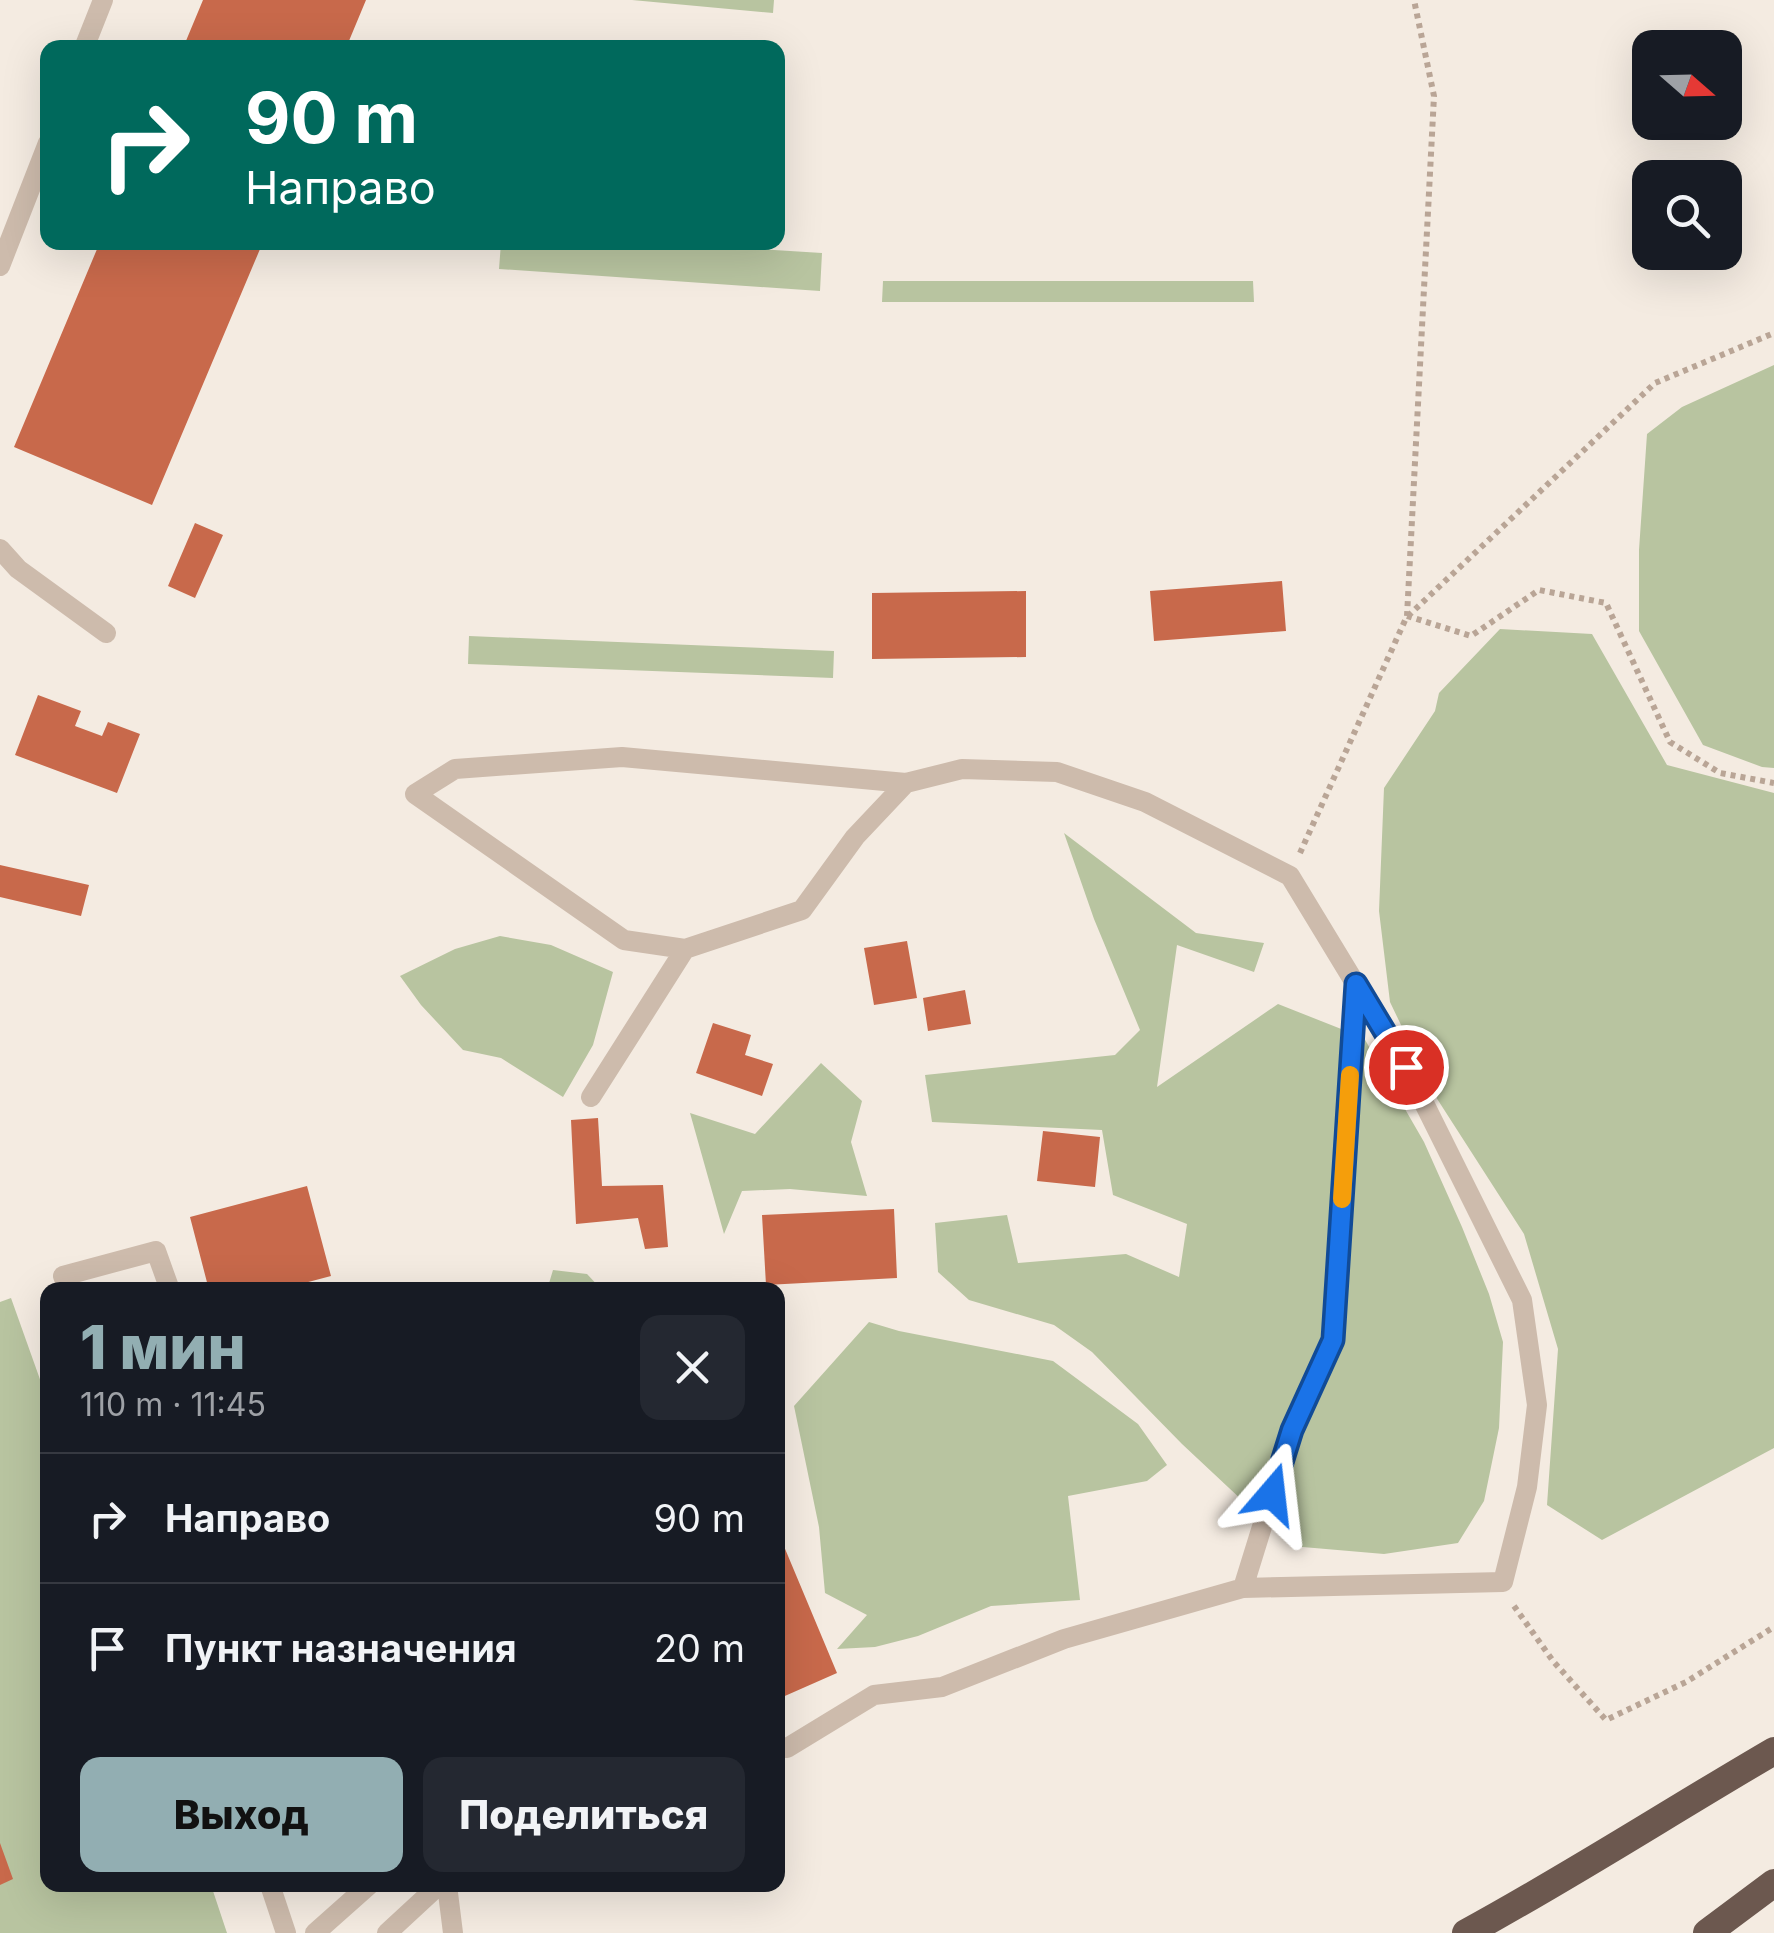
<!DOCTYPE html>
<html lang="ru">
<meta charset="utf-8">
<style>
:root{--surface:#171b24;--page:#242831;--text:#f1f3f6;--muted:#9ea1a6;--line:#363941;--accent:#92aeb2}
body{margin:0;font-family:Inter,sans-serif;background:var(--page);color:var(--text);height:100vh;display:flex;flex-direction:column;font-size:38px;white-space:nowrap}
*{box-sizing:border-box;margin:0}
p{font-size:32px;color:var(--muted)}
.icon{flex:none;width:55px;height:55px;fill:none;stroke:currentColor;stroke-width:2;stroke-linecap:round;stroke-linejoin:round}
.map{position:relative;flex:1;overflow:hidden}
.sheet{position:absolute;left:40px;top:1282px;width:745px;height:610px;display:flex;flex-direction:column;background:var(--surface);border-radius:20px;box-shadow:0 10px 40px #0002}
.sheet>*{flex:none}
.top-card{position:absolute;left:40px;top:40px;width:745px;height:210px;border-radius:20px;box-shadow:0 10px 40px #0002;background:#00695c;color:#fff;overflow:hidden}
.needle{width:65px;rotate:110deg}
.buttons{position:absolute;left:1632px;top:30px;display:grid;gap:20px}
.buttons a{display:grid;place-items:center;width:110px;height:110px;border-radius:20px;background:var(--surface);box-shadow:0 10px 40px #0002;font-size:50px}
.pin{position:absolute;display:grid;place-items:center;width:85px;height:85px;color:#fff;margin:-42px;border:5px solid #fff;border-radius:50%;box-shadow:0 2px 10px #0007}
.me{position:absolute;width:110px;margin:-55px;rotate:17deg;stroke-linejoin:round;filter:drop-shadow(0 0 8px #0008)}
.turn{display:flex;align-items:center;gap:35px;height:210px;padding:0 40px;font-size:45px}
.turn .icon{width:130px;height:130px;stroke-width:2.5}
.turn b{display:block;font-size:70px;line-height:85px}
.round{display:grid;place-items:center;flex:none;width:105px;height:105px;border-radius:20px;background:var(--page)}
.head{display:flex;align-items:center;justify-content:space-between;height:170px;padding:0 40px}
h1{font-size:60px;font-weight:800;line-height:75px;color:var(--accent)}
.action{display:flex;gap:20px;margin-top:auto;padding:20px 40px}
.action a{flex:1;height:115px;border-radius:20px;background:var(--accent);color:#111;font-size:40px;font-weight:800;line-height:115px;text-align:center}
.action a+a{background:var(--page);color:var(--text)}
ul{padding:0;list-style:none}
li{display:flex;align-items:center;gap:30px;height:130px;padding:0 40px;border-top:2px solid var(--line)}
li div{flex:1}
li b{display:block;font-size:38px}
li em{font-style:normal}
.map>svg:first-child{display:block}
.green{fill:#b8c4a0}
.building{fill:#c8694b}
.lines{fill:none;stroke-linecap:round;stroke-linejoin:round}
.path{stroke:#b9a596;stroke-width:6;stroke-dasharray:5 5;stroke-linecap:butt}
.service{stroke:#cdbbac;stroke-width:20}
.trunk{stroke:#6c584f;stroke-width:28}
.route-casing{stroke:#114b97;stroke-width:25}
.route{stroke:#1a73e8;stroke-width:18}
.slow{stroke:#f59e0b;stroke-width:18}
</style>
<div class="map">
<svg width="1774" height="1933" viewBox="0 0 1774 1933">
<rect width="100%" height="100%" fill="#f4ebe1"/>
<path class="green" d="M632,0h142l-1,13z
M501,243h159l162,10 -2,38 -321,-22z
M883,281h370l1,21h-372z
M1774,365v403l-12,-1 -59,-22 -64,-114v-81l8,-116 35,-27z
M1500,629l92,5 75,131 107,28v655l-172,92 -55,-35 11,-156 -34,-115 -90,-140 -44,-92 -11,-91 5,-123 51,-77 4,-18z
M469,636l365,15 -1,27 -365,-14z
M1064,833l132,100 68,10 -10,29 -77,-27 -20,142 121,-83 86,34 60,104 38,85 27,67 14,48 -4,86 -15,73 -26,42 -74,11 -93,-8 -109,-102 -90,-92 -38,-27 -85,-25 -31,-28 -3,-49 72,-8 11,48 108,-9 53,23 8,-53 -74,-29 -11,-65 -170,-8 -7,-47 190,-20 25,-25 -46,-111z
M500,936l51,9 62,27 -20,73 -30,52 -62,-39 -38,-8 -42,-45 -21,-29 55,-27z
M821,1063l41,38 -11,41 16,54 -77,-7 -48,2 -18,43 -34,-121 65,21z
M553,1270l34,4 15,16h-55z
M11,1298l36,101 1,486h163l16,48h-227v-631z
M869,1322l30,9 154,30 85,63 29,41 -20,16 -79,15 12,104 -89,6 -73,30 -43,11 -38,2 30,-34 -42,-22 -6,-66 -25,-121z"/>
<path class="building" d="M203,0h163l-20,48h-163z
M100,242h163l-111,263 -138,-58z
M195,523l28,12 -28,63 -27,-12z
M1282,581l4,50 -132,10 -4,-50z
M1026,591v66l-154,2v-66z
M38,695l43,16 -6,15 27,10 6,-14 32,12 -23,59 -102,-38z
M0,865l89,20 -8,31 -81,-19z
M907,941l10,57 -43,7 -10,-57z
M965,990l6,34 -43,7 -5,-33z
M713,1023l38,12 -6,20 28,9 -11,32 -66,-23z
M598,1118l4,68 61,-1 5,62 -23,2 -7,-31 -62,6 -5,-104z
M1043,1131l57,6 -5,50 -58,-6z
M307,1186l24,90 -53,14h-69l-19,-73z
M894,1209l3,69 -131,7 -4,-70z
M778,1532l59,141 -59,26z
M0,1843l13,36 -13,6z"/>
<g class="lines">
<path class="path" d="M1407,616l64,20 68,-46 67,13 64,139 50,31 54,10
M1408,616l247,-233 119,-50
M1300,853l107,-237 27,-520 -20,-96
M1514,1606l39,55 53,59 80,-38 88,-55"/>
<path class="service" d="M84,48l19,-48
M0,266l48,-123
M0,549l18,20 88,64
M591,1097l94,-148
M68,1290l-5,-14 93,-25 14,39
M1243,1588l49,-158 41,-90 23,-356
M778,1747l9,1 87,-53 68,-8 122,-48 179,-51 260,-6 24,-95 10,-82 -15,-105 -116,-233 -116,-191 -145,-74 -88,-30 -95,-3 -56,14 -284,-26 -167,12 -40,25 209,146 61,9 117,-39 53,-73 51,-54
M270,1885l16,48
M447,1885l6,48
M315,1933l54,-48
M387,1933l52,-48"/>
<path class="trunk" d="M1466,1933c105,-57 205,-122 308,-182
M1707,1933l67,-50"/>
</g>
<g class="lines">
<defs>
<path id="route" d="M1272,1494l20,-64 41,-90 23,-356 50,83"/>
</defs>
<use href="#route" class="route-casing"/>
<use href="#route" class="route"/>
<path class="slow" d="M1342,1199l8,-124"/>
</g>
</svg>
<div class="buttons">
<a><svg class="needle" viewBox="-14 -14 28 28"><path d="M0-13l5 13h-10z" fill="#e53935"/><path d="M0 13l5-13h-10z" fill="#9ea1a6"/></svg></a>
<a><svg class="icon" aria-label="search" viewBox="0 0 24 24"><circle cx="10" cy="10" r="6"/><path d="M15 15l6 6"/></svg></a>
</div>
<div class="pin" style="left:1406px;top:1067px;background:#d93025"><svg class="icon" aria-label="arrive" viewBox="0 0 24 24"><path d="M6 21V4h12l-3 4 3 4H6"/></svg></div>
<svg class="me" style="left:1272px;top:1494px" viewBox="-20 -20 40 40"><path d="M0-17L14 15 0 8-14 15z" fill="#1a73e8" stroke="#fff" stroke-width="4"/></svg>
<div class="top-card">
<div class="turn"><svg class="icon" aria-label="right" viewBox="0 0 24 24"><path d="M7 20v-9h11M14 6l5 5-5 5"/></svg><div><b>90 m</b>Направо</div></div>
</div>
<section class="sheet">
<div class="head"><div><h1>1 мин</h1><p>110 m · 11:45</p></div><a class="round"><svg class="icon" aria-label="close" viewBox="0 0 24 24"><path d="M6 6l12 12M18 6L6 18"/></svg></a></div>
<ul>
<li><svg class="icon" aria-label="right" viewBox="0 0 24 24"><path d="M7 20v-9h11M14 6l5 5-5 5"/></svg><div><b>Направо</b></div><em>90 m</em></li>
<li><svg class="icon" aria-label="arrive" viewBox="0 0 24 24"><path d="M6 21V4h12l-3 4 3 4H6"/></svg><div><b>Пункт назначения</b></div><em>20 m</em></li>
</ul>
<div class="action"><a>Выход</a><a>Поделиться</a></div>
</section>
</div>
